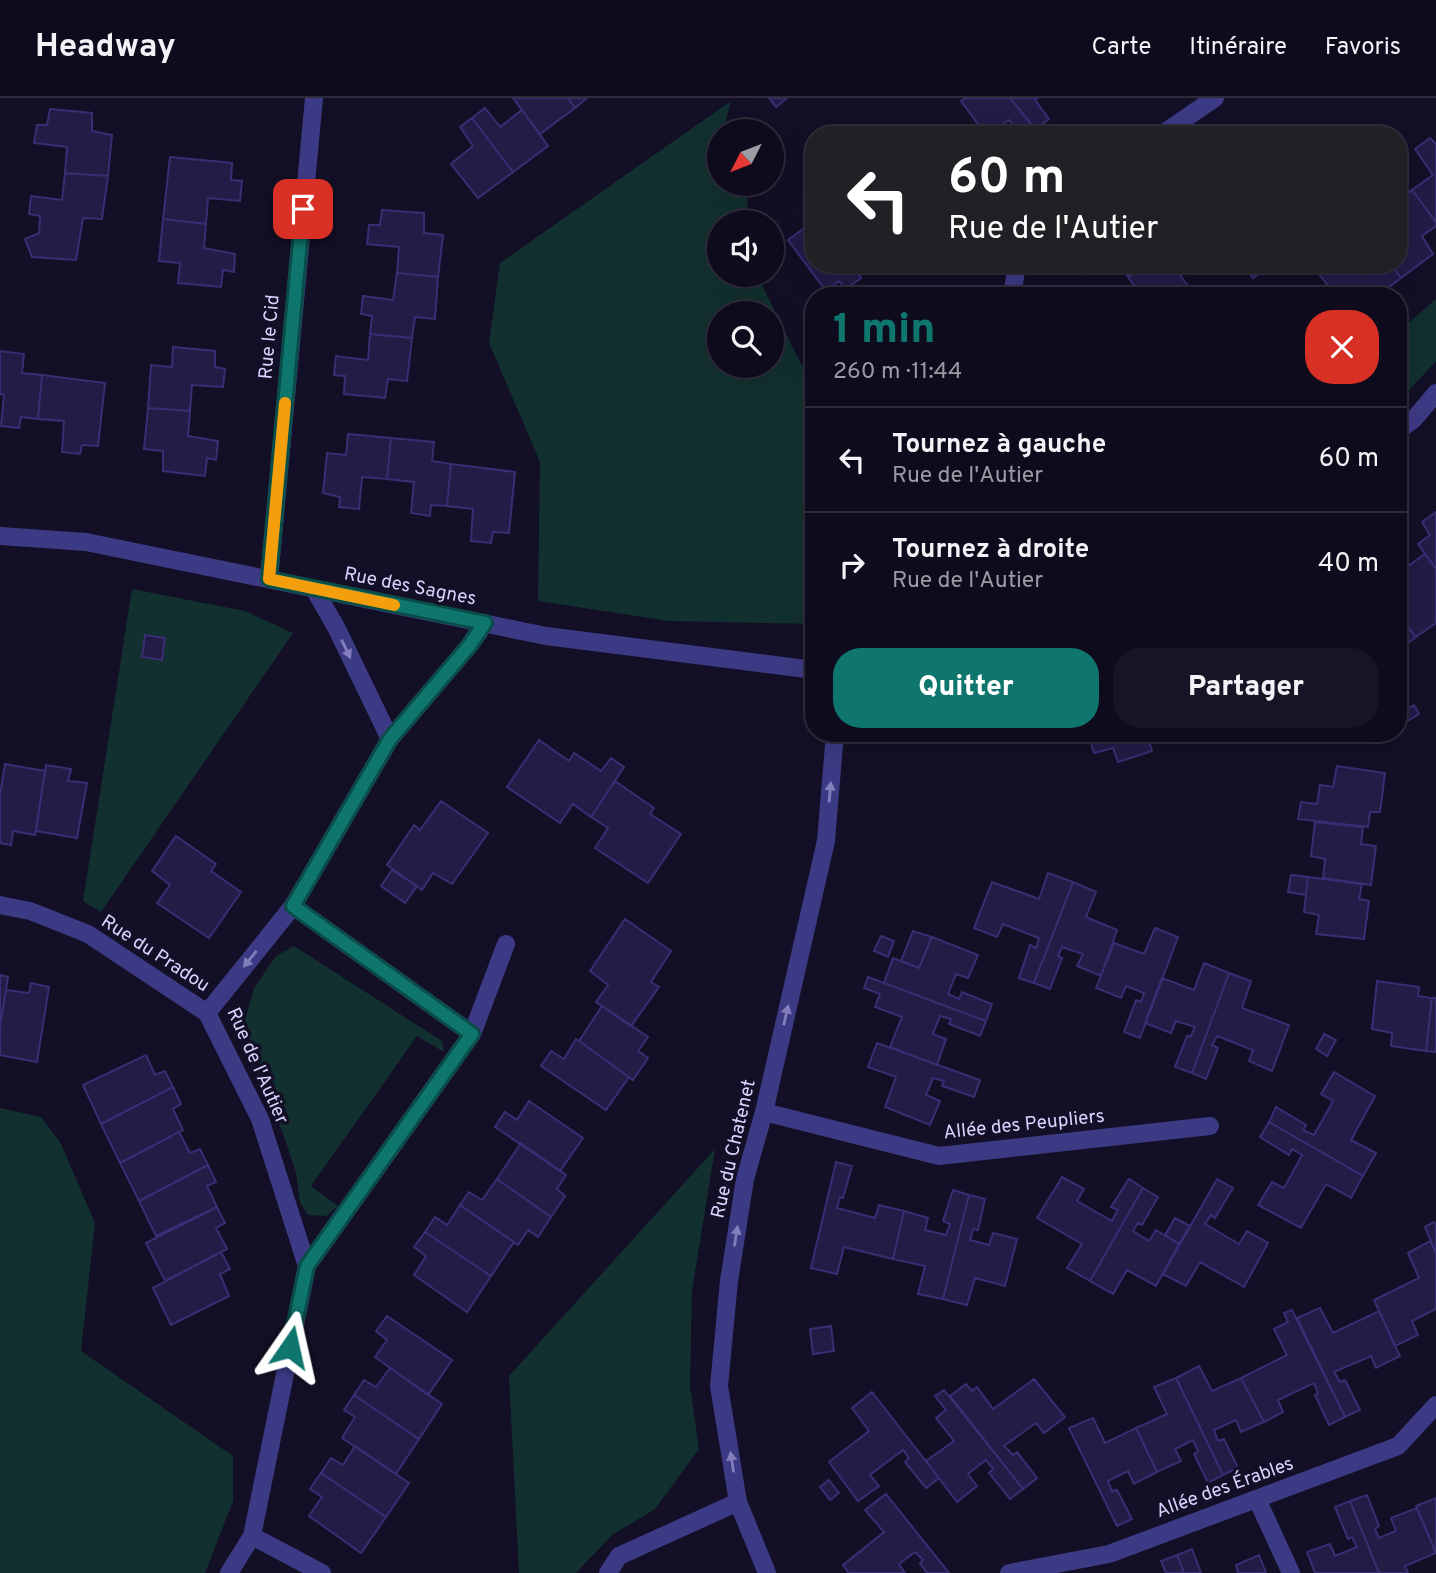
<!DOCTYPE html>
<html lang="fr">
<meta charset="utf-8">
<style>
:root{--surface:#0e0b1c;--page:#171425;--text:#f1f3f6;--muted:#9b9ba3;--line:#2e2b3b;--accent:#0f766e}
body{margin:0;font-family:Overpass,sans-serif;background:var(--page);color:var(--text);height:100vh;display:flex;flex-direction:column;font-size:26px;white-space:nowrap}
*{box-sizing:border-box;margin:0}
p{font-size:23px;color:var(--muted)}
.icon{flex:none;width:38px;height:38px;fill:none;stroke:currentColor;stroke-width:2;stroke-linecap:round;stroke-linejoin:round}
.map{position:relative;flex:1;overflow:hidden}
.side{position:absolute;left:805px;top:189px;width:602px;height:455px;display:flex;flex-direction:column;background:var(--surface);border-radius:28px;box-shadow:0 7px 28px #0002,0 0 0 2px var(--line)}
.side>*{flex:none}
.guide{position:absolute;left:805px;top:28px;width:602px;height:147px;border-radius:28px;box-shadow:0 7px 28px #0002,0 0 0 2px var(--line);background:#202124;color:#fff;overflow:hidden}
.needle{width:46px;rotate:228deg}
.fabs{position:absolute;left:707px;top:21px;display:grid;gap:14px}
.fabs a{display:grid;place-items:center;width:77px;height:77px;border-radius:50%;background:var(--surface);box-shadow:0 7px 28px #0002,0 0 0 2px var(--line);font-size:35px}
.pin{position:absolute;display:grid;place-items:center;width:60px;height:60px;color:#fff;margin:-30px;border-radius:14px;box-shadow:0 4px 10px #0006}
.me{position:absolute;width:77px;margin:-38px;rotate:11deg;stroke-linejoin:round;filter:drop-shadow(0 0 5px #0008)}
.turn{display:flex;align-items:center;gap:24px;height:147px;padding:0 28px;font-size:32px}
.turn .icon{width:91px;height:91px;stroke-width:2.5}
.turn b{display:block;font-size:49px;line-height:60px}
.round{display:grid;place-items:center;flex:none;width:74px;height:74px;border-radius:28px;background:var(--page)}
.summary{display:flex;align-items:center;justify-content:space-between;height:119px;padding:0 28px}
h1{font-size:42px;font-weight:800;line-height:52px;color:var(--accent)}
.cta{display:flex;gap:14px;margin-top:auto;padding:14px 28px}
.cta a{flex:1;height:80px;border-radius:28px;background:var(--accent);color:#fff;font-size:28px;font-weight:800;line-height:80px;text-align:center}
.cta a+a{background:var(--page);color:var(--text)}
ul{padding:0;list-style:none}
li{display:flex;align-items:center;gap:21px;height:105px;padding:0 28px;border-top:2px solid var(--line)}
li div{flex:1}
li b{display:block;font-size:26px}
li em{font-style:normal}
header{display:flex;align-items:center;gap:42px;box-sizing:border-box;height:98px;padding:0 35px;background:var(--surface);border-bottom:2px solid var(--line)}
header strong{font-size:33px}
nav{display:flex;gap:38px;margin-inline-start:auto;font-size:24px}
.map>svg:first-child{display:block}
.green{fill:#12302f;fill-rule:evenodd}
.building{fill:#241b47;stroke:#3b2d73;stroke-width:2}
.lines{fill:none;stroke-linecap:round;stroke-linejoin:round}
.minor{stroke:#3d3a85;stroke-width:18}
.oneway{fill:#837fbc}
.route-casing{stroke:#0a4d48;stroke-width:18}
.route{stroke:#0f766e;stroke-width:12}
.slow{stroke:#f59e0b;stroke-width:12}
.labels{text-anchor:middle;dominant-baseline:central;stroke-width:7;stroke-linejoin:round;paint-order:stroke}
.street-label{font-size:19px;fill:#d9d4ff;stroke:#130f26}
</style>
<header>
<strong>Headway</strong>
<nav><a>Carte</a><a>Itinéraire</a><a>Favoris</a></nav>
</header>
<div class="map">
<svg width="1436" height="1475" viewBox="0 0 1436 1475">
<rect width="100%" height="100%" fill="#130f26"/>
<path class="green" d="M731,3l-8,30h-4v18l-3,15 3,4v16h14l14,15 2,23h-30v53h38l43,87 14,22v240l-145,-3 -131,-20 2,-139 -51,-119 11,-80zM772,215v53h-53v-53z
M1436,201v62l-38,41v-70z
M132,491l113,22 48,22 -192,279 -18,-11z
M294,848l148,95 2,11 -27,-16 -106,150 27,20 -12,10 -18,-1 -8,-13 -4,-29 -12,-37 -39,-86 -1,-26 10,-36 22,-32z
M0,1010l41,9 19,25 35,81 -14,128 152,105v45l-28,72h-205z
M715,1051l-23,141 -2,96 9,63 -44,60 -43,26 -36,38h-57l-10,-197z"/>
<path class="building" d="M513,0h55l7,10 -35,26z
M568,0h19l-12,10z
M769,0h18l-11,9z
M965,0h45l25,31 -7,6h-7l-12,-15 -23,15 -25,-34z
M1010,0h28l-3,2 14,19 -14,10z
M485,10l15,19 22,-17 26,36 -35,26 -41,-54z
M50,11l42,4v18l20,4 -4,41 -43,-3 2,-26 -33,-4 3,-18h10z
M472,20l41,54 -35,26 -27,-34 22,-18 -13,-19z
M1430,40l6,6v78l-24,-32 21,-15 -18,-26z
M170,59l62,6 -1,17 11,1 -2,20 -32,-3 -2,26 -43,-5z
M65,75l43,3 -6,43 -19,-1 -7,42 -44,-3 -7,-18 14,-6 1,-17 -11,-2 2,-18 31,4z
M1412,92l24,32v4l-14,10 11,18 -32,24 -10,-14h7v-66l2,1z
M382,112l42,3v20l19,2 -5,42 -41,-4 2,-26 -32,-3 2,-19h11z
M163,121l43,5 -2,24 31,6 -1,18 -11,-2 -2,17 -43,-4 2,-20 -21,-2z
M814,123v43h37l10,14 -15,11 -7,-8 -13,10 -38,-51z
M1080,166h21l-14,10z
M1119,166h27l-18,13z
M1146,166h26l23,32h-53l-14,-19z
M1242,166h29l-18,14z
M1391,166l10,14 -24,18h-41l-24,-31z
M397,175l41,4 -3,42 -20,-2 -3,21 -42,-4 2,-18 -11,-2 2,-18 30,4z
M370,236l42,4 -5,43 -19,-2 -3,19 -41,-4 1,-18 -11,-1 2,-19 32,4z
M173,249l42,4v16l10,2 -2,18 -31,-2 -2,26 -42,-3 3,-43 21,2z
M0,253l24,3 -2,19 20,2 -4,44 -17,-2 -2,11 -18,-2 3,-31 -4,-1z
M42,277l63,8 -7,63 -16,-1 -2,9 -18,-2 2,-31 -26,-2z
M148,310l42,3 -2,25 30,5 -2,19 -9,-2 -2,18 -42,-5v-20l-19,-2z
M348,336l43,4 -4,41 -25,-2 -3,32 -20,-2 1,-10 -17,-4 4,-40 19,2z
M391,340l43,4 -2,19 19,3 -4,42 -16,-1 -1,11 -19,-3 3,-31 -27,-3z
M451,366l64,8 -6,61 -16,-1 -2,11 -20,-2 2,-32 -26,-3z
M1436,414v57l-18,-25 12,-9 -8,-13z
M1425,456l11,15v54l-20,14 -18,-22v-24l3,-2 -3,-4v-12z
M1398,519l18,20 -15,11 -3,-5z
M145,537l20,3 -3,22 -20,-3z
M1414,607l5,9 -13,8 -6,-9z
M1088,635h59l5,18 -34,11 -5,-14 -19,5z
M539,642l30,21 5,-8 27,18 10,-13 13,9 -33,50 -18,-13 -13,19 -53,-36z
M5,666l40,7 -10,64 -22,-4 -2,14 -11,-2v-49z
M46,667l25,4 -3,12 19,2 -10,55 -41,-7z
M1337,668l48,7 -5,39h-10l-2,15 -70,-8 3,-17 16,2 3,-19 13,2z
M615,683l39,27 -4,6 31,20 -33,49 -53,-35 13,-20 -17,-11z
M441,703l47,32 -36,51 -19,-11 -11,17 -35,-25 27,-40 6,5z
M1315,724l48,5 -2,17 15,2 -5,39 -48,-7 2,-19 -14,-3z
M176,738l40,28 -5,7 30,21 -32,46 -52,-35 13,-18 -18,-14z
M392,772l25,16 -12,17 -24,-17z
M1048,775l25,9 -39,101 -15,-5 11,-33 6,3 3,-10 -36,-14 -6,13 -23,-9 18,-46 47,17z
M1291,777l17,2 -2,18 -18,-3z
M1308,779l54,7 -3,15 10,2 -5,38 -48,-5 3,-19 -15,-3z
M1073,784l23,10 -10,25 31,13 -16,46 -24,-10 6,-12 -21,-7 -4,9 4,2 -12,31 -16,-6z
M625,821l46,32 -20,31 8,5 -28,39 -35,-24 12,-17 -18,-14z
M1155,830l23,9 -38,101 -16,-6 12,-32 5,2 3,-9 -18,-7 -5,12 -25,-10 18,-45 30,11z
M913,833l19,6 -13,31 -18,-7z
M881,838l13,5 -6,16 -14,-6z
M932,839l46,18 -10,23 -12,-4 -8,20 11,5 3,-7 30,12 -6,17 -102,-38 9,-25 26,10z
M1204,865l25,10 -37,100 -17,-6 12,-31h4l4,-9 -19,-6 -5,12 -26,-10 17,-45 32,12z
M1229,875l22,8 -9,27 47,17 -17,46 -23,-10 4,-11 -36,-14 -5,9 6,3 -12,31 -14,-6z
M0,877l8,2 -8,50z
M868,879l118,44 -6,15 -31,-12 2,-5 -11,-3 -7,18 13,5 -9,26 -47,-18 12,-30 -27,-10 5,-13 -16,-6z
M1377,883l42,6 -1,9 14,2 -6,53 -35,-5 1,-13 -20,-4z
M31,885l18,4 -12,75 -37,-7v-28l6,-37 23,3z
M1432,900h4v54l-10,-1z
M602,908l46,31 -10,14 10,7 -15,22 -54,-39z
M1324,936l12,6 -9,16 -11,-7z
M576,941l53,38 -23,33 -65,-44 10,-15 13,8z
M877,945l103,37 -6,17 -32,-11 2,-5 -11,-3 -7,17 14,6 -10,24 -45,-18 11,-30 -28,-10z
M146,957l9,20 10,-4 8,16 -72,37 -18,-39z
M1334,974l41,24 -24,44 25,13 -13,23 -94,-54 7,-15 30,18 -3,5 11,5 19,-34 -12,-7z
M173,989l8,17 -8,5 10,21 -63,33 -19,-39z
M529,1003l54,37 -23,33 -65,-44 10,-15 12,8z
M1269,1024l94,54 -12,22 -25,-14 -25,44 -43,-23 14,-23 12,6 18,-33 -10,-6 -3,6 -29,-18z
M179,1034l11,21 10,-4 8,16 -69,36 -19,-38z
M521,1045l45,32 -9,14 8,7 -14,21 -54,-38z
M836,1064l16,4 -9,32 -3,-1 -3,11 38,10 4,-13 25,6 -11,48 -49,-12 -7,27 -26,-6z
M208,1067l8,17 -9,4 10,21 -61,29 -17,-35z
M1062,1079l22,12 -7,12 35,20 6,-11 -7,-3 18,-28 14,9 -53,93 -23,-13 15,-24 -45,-26z
M497,1081l54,38 -13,20 -10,-7 -10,15 -58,-40 9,-13 13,8z
M1217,1081l16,9 -18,30 -4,-3 -6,9 34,20 8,-13 21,12 -24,44 -44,-25 -14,24 -23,-12z
M1143,1090l15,9 -16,28 -4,-2 -5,8 16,10 7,-11 23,14 -23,42 -29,-16 -14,24 -23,-13z
M953,1092l16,5 -26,104 -25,-5 7,-28 -32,-7 11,-48 24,7 -3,12 21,5 4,-11 -7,-3z
M969,1097l16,4 -7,31 -5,-1 -3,11 19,5 4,-12 24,6 -12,47 -30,-8 -8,27 -24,-6z
M460,1107l54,37 -23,34 -66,-44 10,-15 12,8z
M217,1109l8,16 -9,5 11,21 -62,32 -19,-38z
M1175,1120l15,8 -11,18 -14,-9z
M1434,1124l2,3v28l-11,-26z
M425,1134l66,44 -24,36 -53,-37 12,-19 -12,-9z
M1430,1143l6,12v56l-24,12 6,14 -23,11 -21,-46 45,-22 -11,-25z
M221,1154l9,17 -10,5 9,22 -58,29 -18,-37z
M1320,1210l13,25 46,-22 21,45 -24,12 -5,-12 -37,16 6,10 5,-2 15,30 -15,7 -48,-99z
M1292,1212l53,107 -16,8 -14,-30 3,-2 -4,-10 -36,17 5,12 -19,10 -23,-44 46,-23 -13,-26 14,-7 -4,-9z
M387,1218l65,44 -24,35 -53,-38 12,-17 -11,-9z
M831,1228l3,25 -21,3 -3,-25z
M1199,1268l13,25 29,-13 23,44 -23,10 -5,-12 -22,10 4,11 6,-2 14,29 -15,7 -47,-97z
M390,1270l52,36 -23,35 -65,-44 10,-15 12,7z
M1176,1280l47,97 -15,8 -14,-29 4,-3 -5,-11 -18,9 6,12 -24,11 -21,-44 31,-14 -13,-27z
M1034,1281l31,38 -21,16 -8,-10 -32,23 9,9 4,-3 20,26 -14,11 -73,-93 16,-12 6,7 5,-4 16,22z
M944,1292l79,99 -13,10 -21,-26 4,-4 -7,-9 -18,14 9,12 -20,16 -31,-41 28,-20 -18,-23 10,-8 -11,-14z
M872,1294l67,86 -13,10 -21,-26 4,-4 -6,-8 -33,25 9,11 -21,15 -29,-39 40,-31 -17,-23z
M354,1297l65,44 -23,35 -54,-36 13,-21 -11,-7z
M1093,1320l12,25 31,-15 21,44 -23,12 -6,-13 -20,10 4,10 5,-1 15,29 -15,7 -48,-98z
M355,1348l54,37 -23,34 -65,-44 10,-15 12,7z
M321,1375l65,44 -25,36 -52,-37 13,-19 -12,-8z
M829,1382l10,13 -9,7 -10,-13z
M886,1396l63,79h-22l-7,-10 3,-3 -8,-8 -16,12 6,9h-56l-6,-8 41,-33 -19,-22z
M1367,1397l12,31 -4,3 4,9 17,-7 -5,-13 26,-10 19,45 -31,13 3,7h-29l-29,-72z
M1436,1400v53h-1l-19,-45z
M1350,1403l29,72h-64l-8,-21 23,-8 5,12 22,-9 -5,-10 -4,2 -13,-32z
M1192,1451l9,24h-17l-7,-18z
M1177,1457l7,18h-18l-5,-12z
M1259,1457l7,18h-28l-2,-8z"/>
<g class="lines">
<path class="minor" d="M1161,37l54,-37
M1012,198l5,-32
M1398,333l16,-12 22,-26
M0,438l86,6 460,94 268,34
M269,481l45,-481
M314,491l22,38 54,112
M0,807l30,6 58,23 119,79 53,106 47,147 -55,270 -23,37
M293,808l179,128
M207,915l86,-107 97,-167 79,-93 16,-23
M764,1014l175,44 271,-30
M307,1168l165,-232 34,-90
M1257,1401l34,74
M252,1438l70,37
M608,1475l11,-17 119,-54
M767,1475l-29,-71 -19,-116 10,-105 16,-102 19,-67 62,-271 9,-108
M1009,1475l100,-19 289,-108 38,-41"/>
</g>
<defs><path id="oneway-solid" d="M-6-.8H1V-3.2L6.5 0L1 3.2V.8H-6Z" transform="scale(1.75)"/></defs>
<g class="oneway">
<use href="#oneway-solid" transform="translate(346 551) rotate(64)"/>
<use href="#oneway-solid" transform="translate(830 694) rotate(-85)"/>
<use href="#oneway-solid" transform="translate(250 861) rotate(129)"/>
<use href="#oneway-solid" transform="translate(786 917) rotate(-77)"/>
<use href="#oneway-solid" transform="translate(736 1138) rotate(-81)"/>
<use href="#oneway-solid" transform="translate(732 1364) rotate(-99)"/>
</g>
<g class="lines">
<defs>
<path id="route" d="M290,1249l17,-81 165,-232 -179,-128 97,-167 79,-93 16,-23 -216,-44 34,-370"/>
</defs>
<use href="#route" class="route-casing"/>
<use href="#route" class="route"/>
<path class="slow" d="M285,305l-16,176 125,26"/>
</g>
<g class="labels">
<g class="street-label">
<text transform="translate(270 239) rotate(-85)">Rue le Cid</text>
<text transform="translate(410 489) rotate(11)">Rue des Sagnes</text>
<text transform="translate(155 856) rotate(33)">Rue du Pradou</text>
<text transform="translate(257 968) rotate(66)">Rue de l'Autier</text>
<text transform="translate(1024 1027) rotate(-6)">Allée des Peupliers</text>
<text transform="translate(734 1051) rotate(-77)">Rue du Chatenet</text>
<text transform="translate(1225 1390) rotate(-20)">Allée des Érables</text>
</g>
</g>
</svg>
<div class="fabs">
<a><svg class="needle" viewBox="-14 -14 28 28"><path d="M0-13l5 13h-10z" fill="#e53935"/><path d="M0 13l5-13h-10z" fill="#9b9ba3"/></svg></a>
<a><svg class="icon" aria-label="sound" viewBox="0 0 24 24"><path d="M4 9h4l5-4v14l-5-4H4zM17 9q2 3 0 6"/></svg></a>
<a><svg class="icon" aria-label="search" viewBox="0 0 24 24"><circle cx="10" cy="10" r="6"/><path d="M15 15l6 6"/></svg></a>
</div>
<div class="pin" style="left:303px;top:111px;background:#d93025"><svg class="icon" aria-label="arrive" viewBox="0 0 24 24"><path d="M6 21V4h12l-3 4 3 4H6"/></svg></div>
<svg class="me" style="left:290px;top:1249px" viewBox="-20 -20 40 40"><path d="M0-17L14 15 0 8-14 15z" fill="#0f766e" stroke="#fff" stroke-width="4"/></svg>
<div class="guide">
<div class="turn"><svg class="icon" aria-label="left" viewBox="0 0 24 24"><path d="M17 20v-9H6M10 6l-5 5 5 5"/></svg><div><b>60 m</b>Rue de l'Autier</div></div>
</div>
<section class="side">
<div class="summary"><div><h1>1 min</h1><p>260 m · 11:44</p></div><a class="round" style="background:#d93025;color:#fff"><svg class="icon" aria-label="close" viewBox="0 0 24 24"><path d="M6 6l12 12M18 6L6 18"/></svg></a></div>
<ul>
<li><svg class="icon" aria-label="left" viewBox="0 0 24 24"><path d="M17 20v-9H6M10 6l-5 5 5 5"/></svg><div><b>Tournez à gauche</b><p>Rue de l'Autier</p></div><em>60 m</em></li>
<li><svg class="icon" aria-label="right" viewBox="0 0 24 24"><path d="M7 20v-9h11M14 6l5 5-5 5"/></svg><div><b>Tournez à droite</b><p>Rue de l'Autier</p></div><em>40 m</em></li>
</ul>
<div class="cta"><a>Quitter</a><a>Partager</a></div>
</section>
</div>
